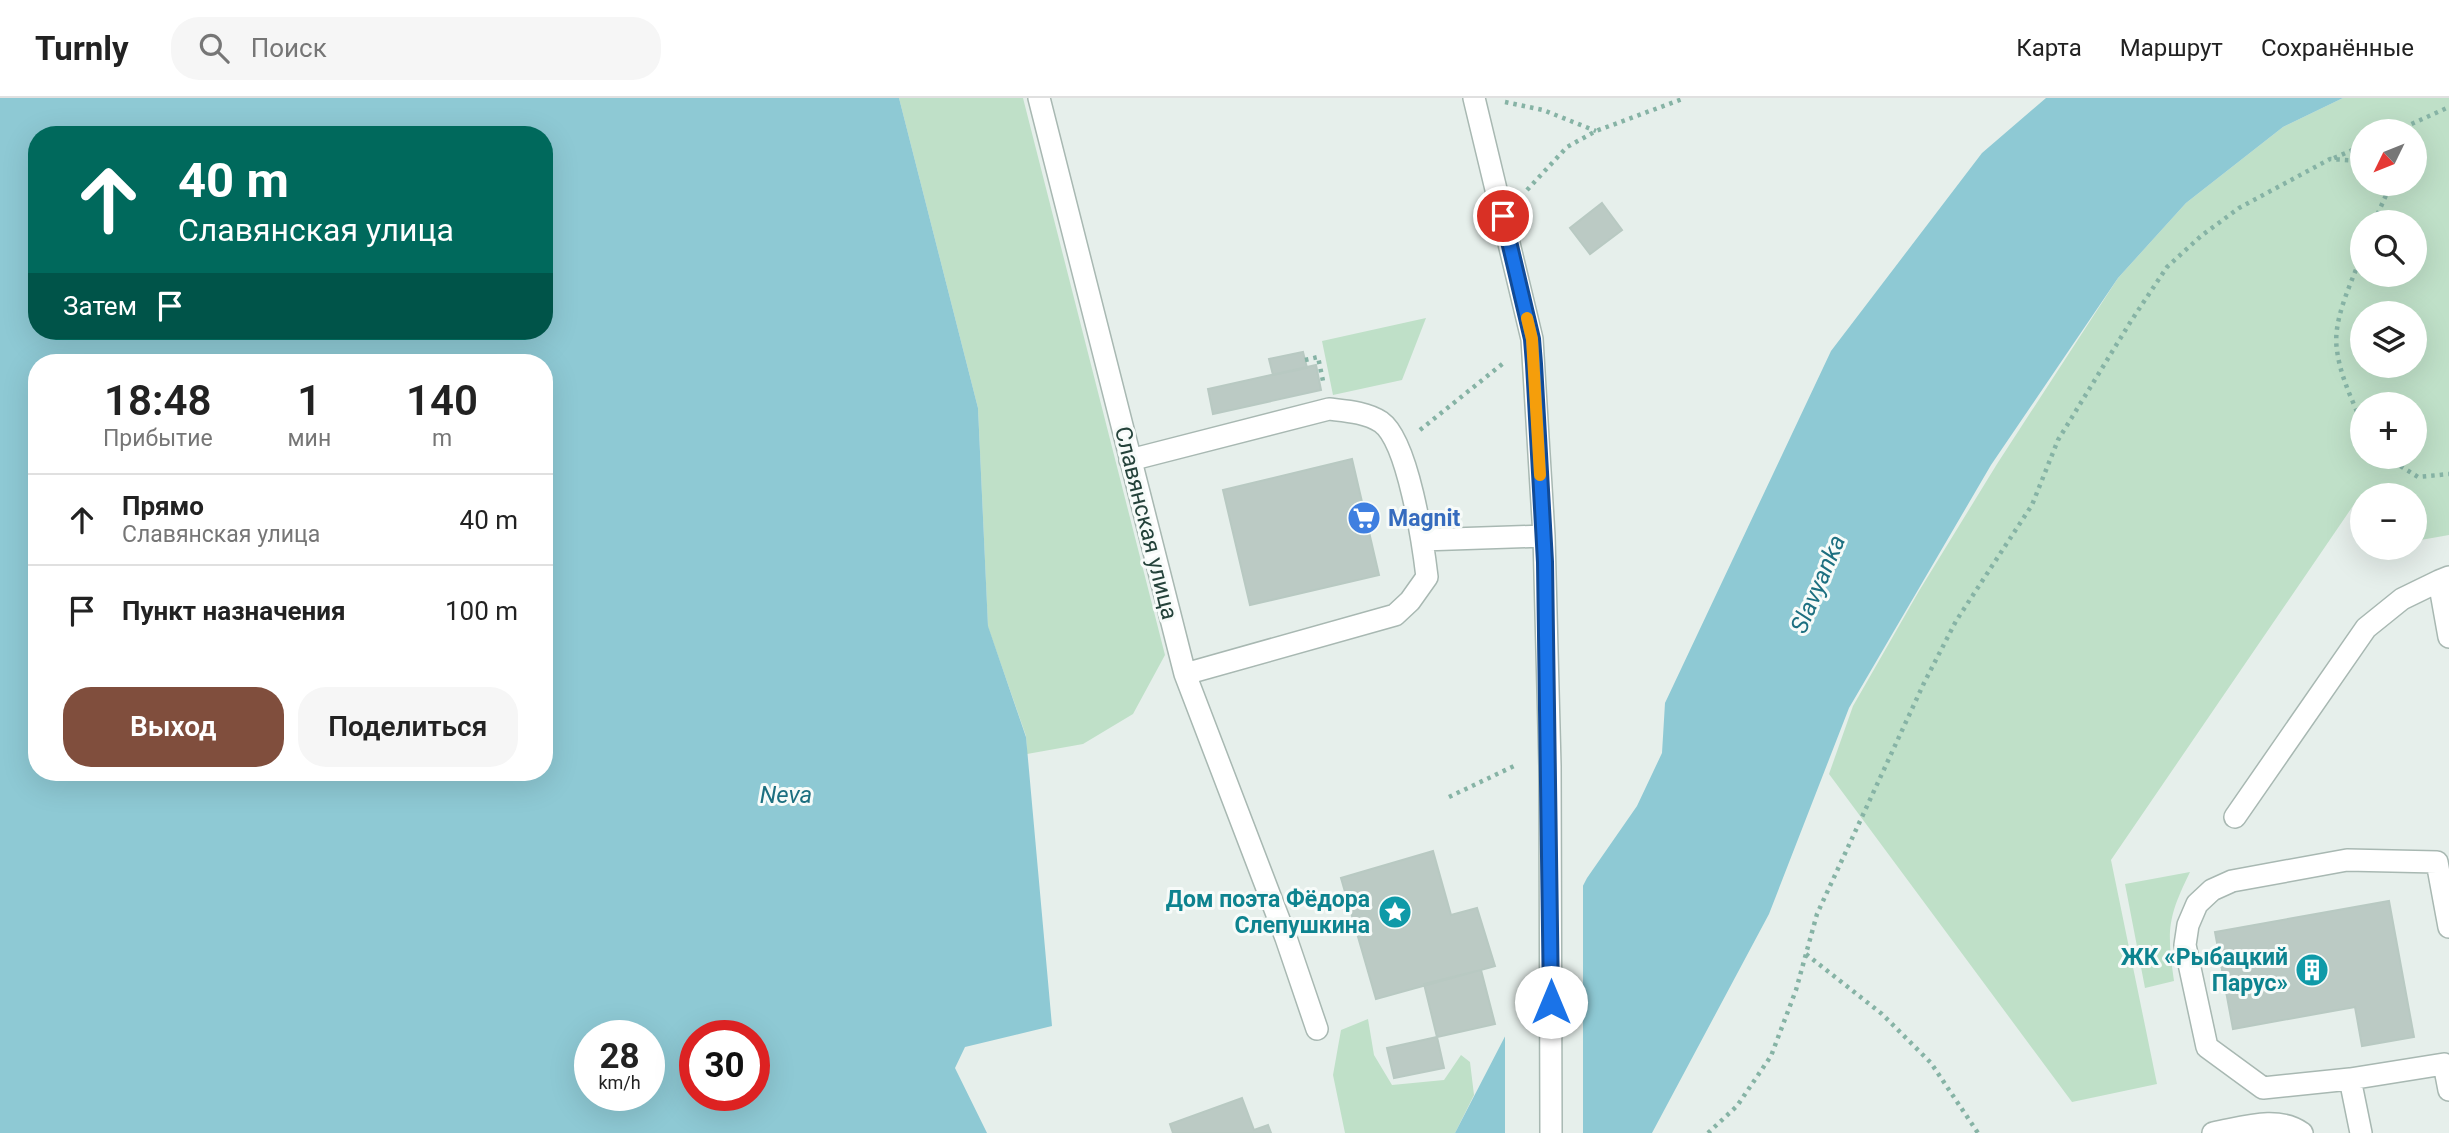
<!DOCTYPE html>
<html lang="ru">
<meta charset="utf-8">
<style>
:root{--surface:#fff;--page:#f6f6f6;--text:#222;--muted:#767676;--line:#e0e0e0;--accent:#804e3d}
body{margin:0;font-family:Roboto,sans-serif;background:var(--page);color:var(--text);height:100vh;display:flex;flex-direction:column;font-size:26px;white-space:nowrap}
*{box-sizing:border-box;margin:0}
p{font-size:23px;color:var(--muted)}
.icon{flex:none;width:38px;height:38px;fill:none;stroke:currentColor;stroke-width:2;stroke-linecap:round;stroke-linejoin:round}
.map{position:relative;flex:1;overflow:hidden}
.details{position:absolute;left:28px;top:256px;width:525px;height:427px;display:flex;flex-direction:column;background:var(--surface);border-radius:28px;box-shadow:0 7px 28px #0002}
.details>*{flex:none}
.hud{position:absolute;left:28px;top:28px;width:525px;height:214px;border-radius:28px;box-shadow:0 7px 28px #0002;background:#00695c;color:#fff;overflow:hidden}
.needle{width:46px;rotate:227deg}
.fabs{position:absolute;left:2350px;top:21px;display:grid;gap:14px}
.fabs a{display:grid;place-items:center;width:77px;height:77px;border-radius:50%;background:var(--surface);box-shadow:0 7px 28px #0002;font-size:35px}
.speed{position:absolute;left:574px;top:922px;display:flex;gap:14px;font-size:35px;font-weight:700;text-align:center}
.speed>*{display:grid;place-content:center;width:91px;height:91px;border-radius:50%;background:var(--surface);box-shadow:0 7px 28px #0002;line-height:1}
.speed small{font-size:18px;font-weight:400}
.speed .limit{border:10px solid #d22;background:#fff;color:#111}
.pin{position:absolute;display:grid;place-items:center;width:60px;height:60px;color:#fff;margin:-30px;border:4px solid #fff;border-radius:50%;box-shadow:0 2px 7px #0007}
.me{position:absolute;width:77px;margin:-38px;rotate:0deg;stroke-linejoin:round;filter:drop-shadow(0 0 5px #0008)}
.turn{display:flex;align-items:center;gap:24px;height:147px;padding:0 35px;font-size:32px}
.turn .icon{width:91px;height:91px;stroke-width:2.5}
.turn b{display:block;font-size:49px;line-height:60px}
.then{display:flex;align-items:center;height:66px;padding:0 35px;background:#0003;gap:14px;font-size:26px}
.eta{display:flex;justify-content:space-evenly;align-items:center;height:119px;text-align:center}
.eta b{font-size:42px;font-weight:600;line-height:49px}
.primary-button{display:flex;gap:14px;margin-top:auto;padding:14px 35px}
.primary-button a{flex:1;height:80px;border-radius:28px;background:var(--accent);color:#fff;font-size:28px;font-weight:600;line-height:80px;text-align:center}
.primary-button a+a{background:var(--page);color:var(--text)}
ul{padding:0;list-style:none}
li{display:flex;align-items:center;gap:21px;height:91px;padding:0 35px;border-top:2px solid var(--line)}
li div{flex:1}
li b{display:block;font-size:26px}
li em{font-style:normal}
header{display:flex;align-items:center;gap:42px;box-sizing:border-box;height:98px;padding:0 35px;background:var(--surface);border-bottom:2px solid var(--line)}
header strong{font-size:33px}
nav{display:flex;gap:38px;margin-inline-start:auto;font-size:24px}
.search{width:490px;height:63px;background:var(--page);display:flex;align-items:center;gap:18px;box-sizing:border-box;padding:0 24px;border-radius:28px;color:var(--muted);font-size:26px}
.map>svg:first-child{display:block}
.green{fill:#bfe0c8;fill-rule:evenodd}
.water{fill:#8ec9d4;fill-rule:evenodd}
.pier{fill:#e6efeb}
.building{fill:#bbcac4;stroke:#b8c9c2;stroke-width:2}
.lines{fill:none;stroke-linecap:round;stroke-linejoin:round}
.minor-casing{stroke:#a8b8b2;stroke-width:24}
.path{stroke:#86b3a5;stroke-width:4.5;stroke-dasharray:3.5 5;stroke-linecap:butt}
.minor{stroke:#fff;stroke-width:21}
.route-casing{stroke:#114b97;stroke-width:18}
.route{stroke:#1a73e8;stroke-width:12}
.slow{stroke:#f59e0b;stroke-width:12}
.labels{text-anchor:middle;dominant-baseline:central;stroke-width:6;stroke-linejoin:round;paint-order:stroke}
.shop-label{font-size:23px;font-weight:bold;fill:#366cbe;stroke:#f7fbf9;text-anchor:start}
.street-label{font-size:23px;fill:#24423a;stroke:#f7fbf9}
.culture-label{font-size:23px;font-weight:bold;fill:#0d838f;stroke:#f7fbf9;text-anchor:end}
.water-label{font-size:24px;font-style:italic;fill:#1c6f80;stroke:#f7fbf9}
</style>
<header>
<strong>Turnly</strong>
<div class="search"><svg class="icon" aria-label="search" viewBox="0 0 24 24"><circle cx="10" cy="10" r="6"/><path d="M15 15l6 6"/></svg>Поиск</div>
<nav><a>Карта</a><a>Маршрут</a><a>Сохранённые</a></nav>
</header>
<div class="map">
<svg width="2449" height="1035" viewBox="0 0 2449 1035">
<rect width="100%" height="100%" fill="#e6efeb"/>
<path class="green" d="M899,0h124l142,557 -32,59 -50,30 -56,10 -1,-18 -38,-109 -10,-219z
M2343,0h106v437l-34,6v-46l-47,-2 -11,7 -246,360 46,224 -85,18 -243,-328 24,-68 66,-115 78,-127 121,-186 68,-75 97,-76zM2362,33h53v53h-53zM2362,124h53v53h-53zM2362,215h53v53h-53zM2362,306h53v53h-53z
M1426,220l-24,62 -69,15 -11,-54z
M2190,774c-23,47 -23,58 -16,109l-29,7 -20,-104z
M1368,921l6,36 18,30 52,-5 17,-25 9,7 4,33 -19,38h-110l-12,-58 8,-45z"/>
<path class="water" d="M0,0h899l79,310 10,218 38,111 26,289 -87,21 -10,21 32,65h-987zM37,37h507v196h-507zM37,264h507v410h-507zM590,938h59v60h-59zM695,938h59v60h-59z
M2046,0h297l-60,29 -97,76 -68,75 -127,187 -142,243 -80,206 -117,219h-197l132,-255 50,-72 25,-53 3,-50 166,-352 151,-198z"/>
<path class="pier" d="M1583,781v254h-78v-104z"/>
<path class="building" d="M1602,105l20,27 -32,24 -20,-26z
M1303,254l4,16 -34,7 -4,-16z
M1316,267l5,25 -108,24 -5,-25z
M1352,361l27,116 -129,30 -27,-115z
M1433,753l18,64 26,-7 18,58 -119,33 -35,-121z
M2389,803l25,136 -52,9 -7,-39 -122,22 -18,-97z
M1481,872l14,54 -58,13 -13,-53z
M1437,939l7,31 -50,10 -7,-30z
M1242,1000l12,32 14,-5 3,8h-98l-3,-9z"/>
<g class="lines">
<defs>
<path id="minor" d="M1039,0l146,576 101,264 31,91
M1474,0l58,241 12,197 6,230 1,367
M1130,362l199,-51c17,2 37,3 52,13 27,19 42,121 46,155l-17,24 -15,14 -210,59
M1422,442l122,-4
M2449,479l-10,4 10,56
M2235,719l131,-189 36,-29 37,-18
M2350,981l-87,9 -56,-41 -22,-102 3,-20 9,-21 15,-14 20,-9 115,-21 90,2 12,65
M2213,1035c29,-5 64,-18 89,0
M2361,1035l-11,-54 94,-15 5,26"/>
</defs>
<use href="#minor" class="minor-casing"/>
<path class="path" d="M1505,4l38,8 53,21
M2396,33l53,-24
M2334,60l28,-12
M1527,92l40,-43 29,-16 89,-33
M2374,124l17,-38
M2362,156c-10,28 -30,66 -25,96 3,25 15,50 25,73
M1305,262l13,-3 5,24
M1420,332l86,-69
M2386,359l32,20 31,-3
M1449,699l67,-32
M1806,856l76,60 49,49 47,70
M1708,1035l29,-27 34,-50 25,-66 21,-76 107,-231 32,-62 76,-116 26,-65 73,-119 36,-54 34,-31 38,-28 91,-49 32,2"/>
<use href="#minor" class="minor"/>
</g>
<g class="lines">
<defs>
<path id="route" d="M1503,118l29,123 2,25 11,198 6,440"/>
</defs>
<use href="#route" class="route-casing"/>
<use href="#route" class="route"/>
<path class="slow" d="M1527,220l5,21 8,136"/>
</g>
<defs>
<symbol id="supermarket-disc" viewBox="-11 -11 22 22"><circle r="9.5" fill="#3f7fe0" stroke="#f7fbf9"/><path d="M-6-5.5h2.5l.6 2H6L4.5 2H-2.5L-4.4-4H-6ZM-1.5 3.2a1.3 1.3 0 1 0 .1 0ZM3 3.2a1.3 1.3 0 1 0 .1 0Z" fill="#fff"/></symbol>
<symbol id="sight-disc" viewBox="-11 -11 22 22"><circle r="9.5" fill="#0f9aa8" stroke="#f7fbf9"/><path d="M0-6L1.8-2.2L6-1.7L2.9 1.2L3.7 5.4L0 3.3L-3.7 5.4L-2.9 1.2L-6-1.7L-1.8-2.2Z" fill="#fff"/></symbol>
<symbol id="building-disc" viewBox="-11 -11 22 22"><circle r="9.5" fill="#0f9aa8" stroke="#f7fbf9"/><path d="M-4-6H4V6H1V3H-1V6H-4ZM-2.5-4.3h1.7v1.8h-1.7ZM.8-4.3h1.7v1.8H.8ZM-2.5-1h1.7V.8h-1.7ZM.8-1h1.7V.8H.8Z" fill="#fff"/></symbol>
</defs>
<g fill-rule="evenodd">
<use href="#supermarket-disc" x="1345" y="401" width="38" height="38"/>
<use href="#sight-disc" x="1376" y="795" width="38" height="38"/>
<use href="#building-disc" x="2293" y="853" width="38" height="38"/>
</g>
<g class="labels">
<g class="shop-label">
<text x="1388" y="420">Magnit</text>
</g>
<g class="street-label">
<text transform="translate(1146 425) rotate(76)">Славянская улица</text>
</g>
<g class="culture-label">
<text x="1370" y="801">Дом поэта Фёдора<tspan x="1370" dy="26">Слепушкина</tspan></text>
<text x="2288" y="859">ЖК «Рыбацкий<tspan x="2288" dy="26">Парус»</tspan></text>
</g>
<g class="water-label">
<text transform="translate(1818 486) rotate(-67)">Slavyanka</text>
<text x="786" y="697">Neva</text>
</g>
</g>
</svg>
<div class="fabs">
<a><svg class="needle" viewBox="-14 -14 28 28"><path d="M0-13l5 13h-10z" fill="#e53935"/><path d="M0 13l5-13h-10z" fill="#767676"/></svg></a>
<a><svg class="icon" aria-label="search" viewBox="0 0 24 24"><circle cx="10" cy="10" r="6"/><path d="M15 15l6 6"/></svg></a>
<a><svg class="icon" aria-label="layers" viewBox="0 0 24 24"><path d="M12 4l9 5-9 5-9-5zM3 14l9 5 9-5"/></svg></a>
<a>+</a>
<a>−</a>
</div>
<div class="speed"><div>28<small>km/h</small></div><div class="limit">30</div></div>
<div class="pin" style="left:1503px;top:118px;background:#d93025"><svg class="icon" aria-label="arrive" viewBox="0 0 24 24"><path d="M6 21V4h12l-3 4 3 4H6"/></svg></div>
<svg class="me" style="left:1551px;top:904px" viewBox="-20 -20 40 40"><circle r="19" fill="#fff"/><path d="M0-13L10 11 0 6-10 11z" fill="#1a73e8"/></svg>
<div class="hud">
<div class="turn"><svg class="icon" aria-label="ahead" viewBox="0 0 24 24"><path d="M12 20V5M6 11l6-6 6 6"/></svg><div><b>40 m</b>Славянская улица</div></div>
<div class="then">Затем<svg class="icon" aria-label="arrive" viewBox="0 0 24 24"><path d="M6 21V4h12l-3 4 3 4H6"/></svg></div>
</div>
<section class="details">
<div class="eta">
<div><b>18:48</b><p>Прибытие</p></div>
<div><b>1</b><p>мин</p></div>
<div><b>140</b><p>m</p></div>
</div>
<ul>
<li><svg class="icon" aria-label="ahead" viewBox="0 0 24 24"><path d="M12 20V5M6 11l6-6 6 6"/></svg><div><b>Прямо</b><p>Славянская улица</p></div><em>40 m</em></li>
<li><svg class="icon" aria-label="arrive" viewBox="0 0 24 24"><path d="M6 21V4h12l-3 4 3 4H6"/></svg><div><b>Пункт назначения</b></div><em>100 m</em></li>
</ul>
<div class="primary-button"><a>Выход</a><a>Поделиться</a></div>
</section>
</div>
